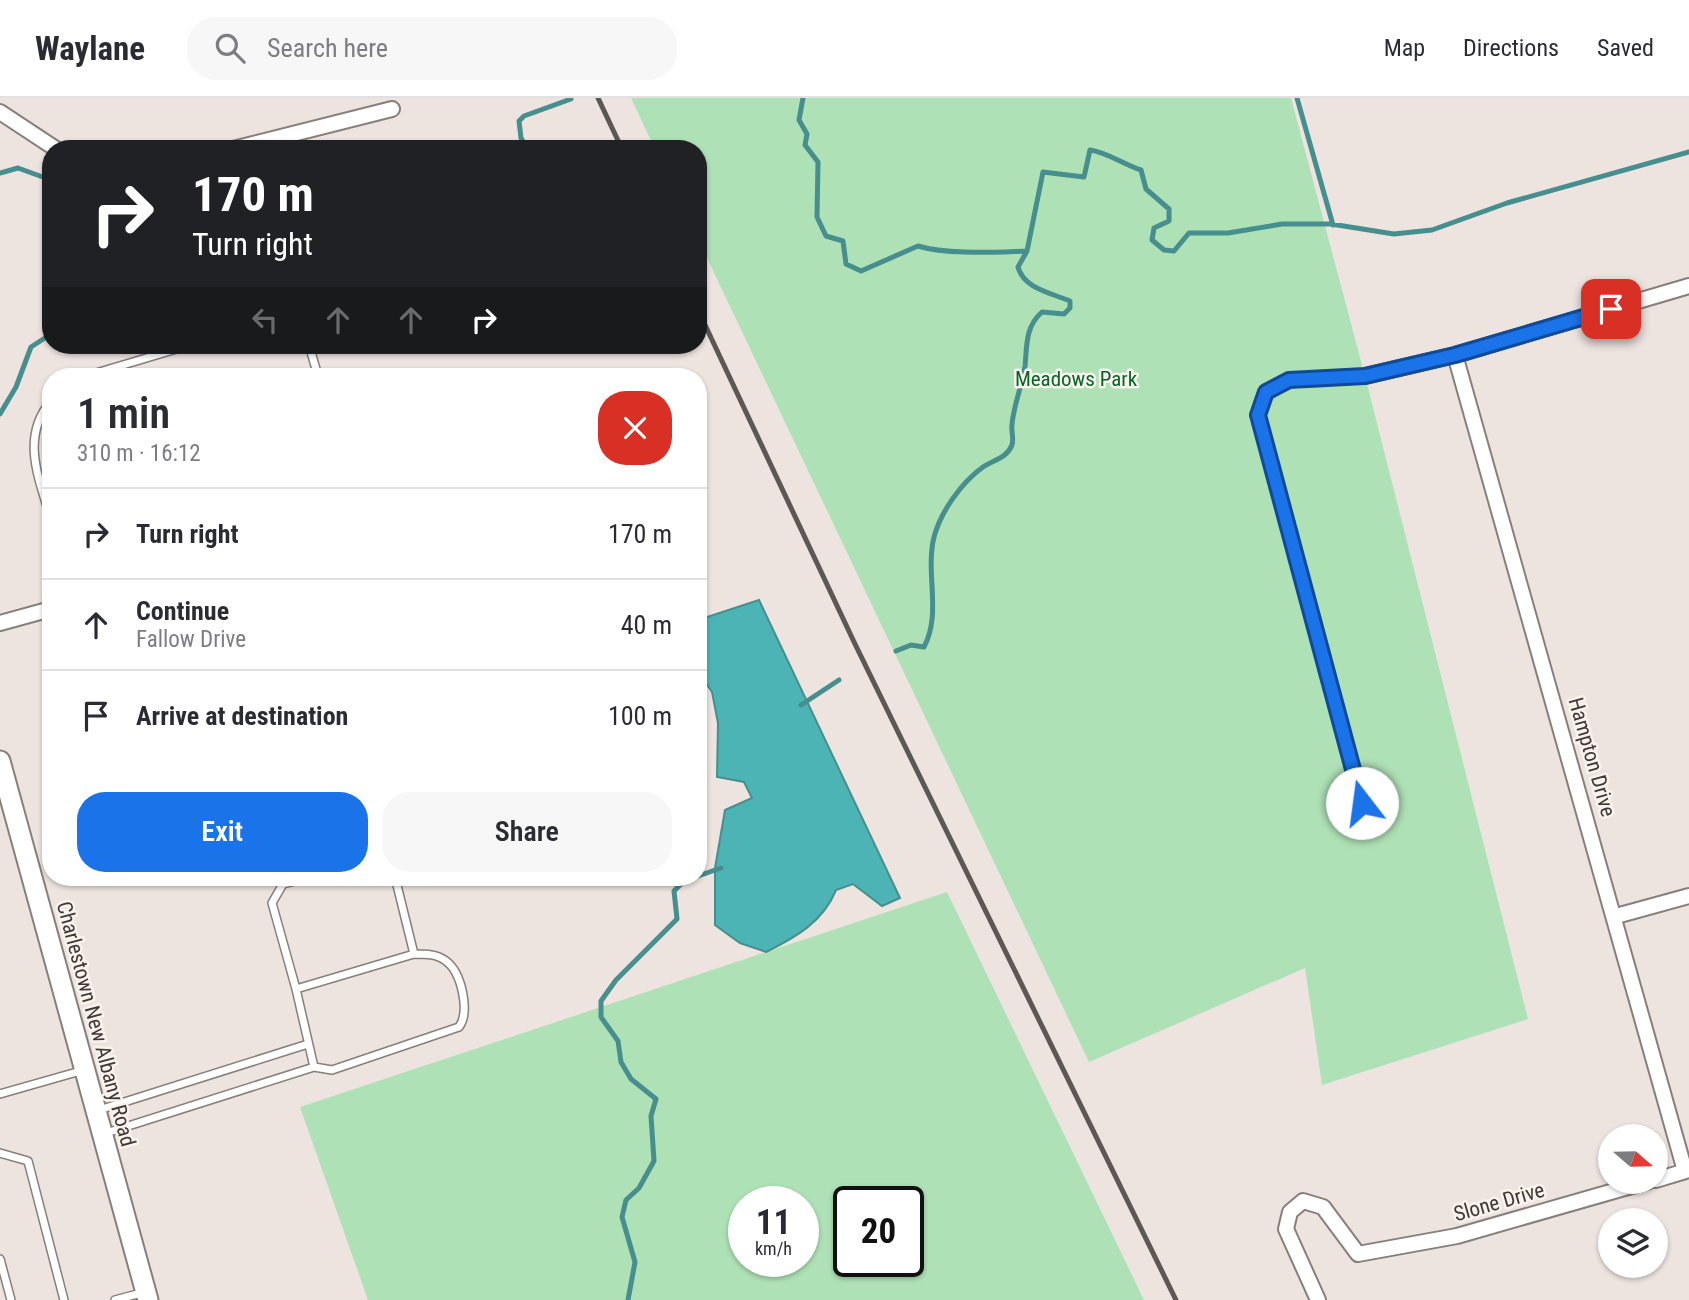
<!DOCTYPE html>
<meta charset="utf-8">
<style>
:root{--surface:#fff;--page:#f7f7f7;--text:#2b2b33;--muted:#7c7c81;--line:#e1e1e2;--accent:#1a73e8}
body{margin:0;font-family:"Roboto Condensed",sans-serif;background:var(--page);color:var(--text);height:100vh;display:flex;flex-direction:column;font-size:26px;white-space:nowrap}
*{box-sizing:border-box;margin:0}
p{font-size:23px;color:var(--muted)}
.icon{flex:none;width:38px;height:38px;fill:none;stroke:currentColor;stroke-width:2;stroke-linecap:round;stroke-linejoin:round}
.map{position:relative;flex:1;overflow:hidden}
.drawer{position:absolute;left:42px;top:270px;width:665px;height:518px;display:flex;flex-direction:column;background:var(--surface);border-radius:28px;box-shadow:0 2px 5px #0004}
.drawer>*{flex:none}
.banner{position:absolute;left:42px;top:42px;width:665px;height:214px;border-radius:28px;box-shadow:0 2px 5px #0004;background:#202124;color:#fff;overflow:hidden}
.needle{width:46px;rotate:110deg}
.fabs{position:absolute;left:1598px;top:1026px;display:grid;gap:14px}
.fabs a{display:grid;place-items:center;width:70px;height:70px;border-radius:50%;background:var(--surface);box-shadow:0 2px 5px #0004;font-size:35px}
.speed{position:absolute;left:728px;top:1088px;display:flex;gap:14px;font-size:35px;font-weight:700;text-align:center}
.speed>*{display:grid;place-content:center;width:91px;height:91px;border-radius:50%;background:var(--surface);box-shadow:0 2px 5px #0004;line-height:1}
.speed small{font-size:18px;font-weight:400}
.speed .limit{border:4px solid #111;border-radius:10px;background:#fff;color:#111}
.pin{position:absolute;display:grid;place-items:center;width:60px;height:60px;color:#fff;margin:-30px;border-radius:14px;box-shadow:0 4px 10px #0006}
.me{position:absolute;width:77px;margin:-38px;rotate:345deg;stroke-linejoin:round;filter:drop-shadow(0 0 5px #0008)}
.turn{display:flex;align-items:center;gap:24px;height:147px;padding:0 35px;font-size:32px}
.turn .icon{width:91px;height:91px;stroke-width:2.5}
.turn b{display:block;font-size:49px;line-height:60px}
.lanes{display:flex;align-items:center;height:66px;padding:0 35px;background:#0003;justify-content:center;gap:35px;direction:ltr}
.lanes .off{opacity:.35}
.round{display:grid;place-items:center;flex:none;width:74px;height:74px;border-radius:28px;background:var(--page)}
.summary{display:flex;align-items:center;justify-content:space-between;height:119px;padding:0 35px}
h1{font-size:42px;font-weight:600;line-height:52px}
.action{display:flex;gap:14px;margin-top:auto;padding:14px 35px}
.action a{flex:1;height:80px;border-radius:28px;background:var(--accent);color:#fff;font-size:28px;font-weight:600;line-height:80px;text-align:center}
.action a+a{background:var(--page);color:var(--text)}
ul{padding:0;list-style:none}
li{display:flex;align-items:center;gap:21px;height:91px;padding:0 35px;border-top:2px solid var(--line)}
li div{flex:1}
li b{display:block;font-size:26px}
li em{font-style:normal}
header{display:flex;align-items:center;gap:42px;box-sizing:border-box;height:98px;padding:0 35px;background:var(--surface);border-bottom:2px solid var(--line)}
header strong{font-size:33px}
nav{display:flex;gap:38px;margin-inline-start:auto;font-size:24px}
.search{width:490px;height:63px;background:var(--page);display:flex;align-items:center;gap:18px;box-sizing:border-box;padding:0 24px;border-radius:28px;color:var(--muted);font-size:26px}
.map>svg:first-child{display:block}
.green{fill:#afe1b6;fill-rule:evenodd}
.water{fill:#4cb4b4;stroke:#478f8e;stroke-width:2}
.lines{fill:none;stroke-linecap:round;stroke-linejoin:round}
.stream{stroke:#478f8e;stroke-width:5}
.service-casing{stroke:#877f7b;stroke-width:10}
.minor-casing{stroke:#877f7b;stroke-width:18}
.secondary-casing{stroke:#877f7b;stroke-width:23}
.service{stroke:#fff;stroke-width:7}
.minor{stroke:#fff;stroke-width:14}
.secondary{stroke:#fff;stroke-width:19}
.rail{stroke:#5c5856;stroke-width:5}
.route-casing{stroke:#114b97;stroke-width:18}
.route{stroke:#1a73e8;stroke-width:12}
.labels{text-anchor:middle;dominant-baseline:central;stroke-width:5;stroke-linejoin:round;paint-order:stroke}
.park-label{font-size:21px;fill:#046628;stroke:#fbf1ed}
.street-label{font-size:21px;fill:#3c3937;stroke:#fbf1ed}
</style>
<header>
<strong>Waylane</strong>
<div class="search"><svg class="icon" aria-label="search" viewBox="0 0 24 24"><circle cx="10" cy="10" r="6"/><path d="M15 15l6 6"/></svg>Search here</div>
<nav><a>Map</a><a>Directions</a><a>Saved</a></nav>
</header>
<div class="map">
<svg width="1689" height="1202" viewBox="0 0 1689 1202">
<rect width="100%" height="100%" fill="#ede4e0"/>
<path class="green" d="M631,0h660l74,278 163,643 -206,66 -17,-117 -216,94 -391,-823v-90h-43z
M947,794l197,408h-776l-68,-193zM744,1104h59v60h-59zM849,1104h59v60h-59z"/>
<path class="water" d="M759,502l141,298 -18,8 -29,-22 -17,6c-13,32 -40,47 -70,62l-26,-9 -25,-18v-57l10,-58 27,-12 -8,-16 -27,-5 1,-54 -6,-31 -14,-20v-52z"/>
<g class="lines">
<path class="stream" d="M803,0l-4,22 8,14 -2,11 13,17 -1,55 9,19 17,5 3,23 15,7 57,-25c29,9 77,6 109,5
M1297,0l36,127
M527,51l-6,-11 -2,-17 5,-5 47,-17
M0,75l18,-5 33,12
M0,316l16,-27 15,-40 20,-13
M896,553l15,-6 13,2c18,-34 1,-73 10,-110 7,-26 28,-55 49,-70 10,-7 24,-9 29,-22 2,-6 -1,-14 0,-21 2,-20 10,-38 13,-58 2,-20 0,-39 17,-54l22,2 6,-6v-7c-19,-8 -46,-12 -52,-34l9,-16 16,-79 41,5 6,-27c17,2 34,15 51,20l5,19 23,20v12l-15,7 -2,12 12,10 10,1 15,-18h39l54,-9h49l63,10 38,-4 75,-27 182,-51
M801,607l38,-25
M698,778l23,-8
M628,1202l7,-38 -13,-45 4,-17 13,-12 15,-27 -3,-45 5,-17 -25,-20 -10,-17 -3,-21 -17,-24v-16l15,-21 61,-61 -3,-28 12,-12 8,-2"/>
<defs>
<path id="service" d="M309,247l9,31
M86,278l104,-31
M51,303c-31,36 -12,78 0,118
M1362,705l-104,-388 8,-23 22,-12 77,-4
M281,779l2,7 28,-7
M283,786l-11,19 24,86 118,-35 -19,-77
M296,891l18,78 18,3 127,-43c11,-15 3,-54 -13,-66 -9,-7 -20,-7 -32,-7
M0,996l84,-24
M99,1012l209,-66
M103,1036l211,-67
M0,1055l28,8 36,139
M0,1161l11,41
M115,1202l30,-8"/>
<path id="minor" d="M0,14l56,37
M233,51l159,-40
M1455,257l230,816
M1365,278l90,-21 234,-69
M0,525l51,-14
M1616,818l73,-20
M1656,1082l33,-10
M1318,1202l-32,-71 4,-17 13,-11 20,6 35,47 99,-18 192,-55"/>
<path id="secondary" d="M0,663l148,539"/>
</defs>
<use href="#service" class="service-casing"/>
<use href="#minor" class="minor-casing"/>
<use href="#secondary" class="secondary-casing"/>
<use href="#service" class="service"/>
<use href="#minor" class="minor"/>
<use href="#secondary" class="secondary"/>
<path class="rail" d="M598,0l24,51
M698,212l157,334 321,656"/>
</g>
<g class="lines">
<defs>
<path id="route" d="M1362,705l-104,-388 8,-23 23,-12 76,-4 90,-21 156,-46"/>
</defs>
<use href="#route" class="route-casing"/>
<use href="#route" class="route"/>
</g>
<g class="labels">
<g class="park-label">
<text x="1076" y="281">Meadows Park</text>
</g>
<g class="street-label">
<text transform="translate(1592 659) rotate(74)">Hampton Drive</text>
<text transform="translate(96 926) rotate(75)">Charlestown New Albany Road</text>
<text transform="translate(1499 1104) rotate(-16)">Slone Drive</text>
</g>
</g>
</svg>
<div class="fabs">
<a><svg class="needle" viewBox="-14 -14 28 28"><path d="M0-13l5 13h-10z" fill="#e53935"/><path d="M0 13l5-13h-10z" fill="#7c7c81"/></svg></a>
<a><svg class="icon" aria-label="layers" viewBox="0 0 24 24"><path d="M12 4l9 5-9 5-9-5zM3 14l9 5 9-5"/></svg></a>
</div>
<div class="speed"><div>11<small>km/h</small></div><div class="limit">20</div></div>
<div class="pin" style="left:1611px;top:211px;background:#d93025"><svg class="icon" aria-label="arrive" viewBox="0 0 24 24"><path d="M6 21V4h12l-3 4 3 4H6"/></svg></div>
<svg class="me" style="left:1362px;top:705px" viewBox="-20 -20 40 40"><circle r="19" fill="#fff"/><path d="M0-13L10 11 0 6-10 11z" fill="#1a73e8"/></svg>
<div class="banner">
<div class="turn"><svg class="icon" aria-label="right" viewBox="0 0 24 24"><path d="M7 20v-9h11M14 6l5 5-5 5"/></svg><div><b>170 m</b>Turn right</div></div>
<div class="lanes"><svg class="icon off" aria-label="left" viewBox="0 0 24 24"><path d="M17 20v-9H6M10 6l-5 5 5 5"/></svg><svg class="icon off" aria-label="ahead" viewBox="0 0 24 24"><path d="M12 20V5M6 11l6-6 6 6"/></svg><svg class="icon off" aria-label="ahead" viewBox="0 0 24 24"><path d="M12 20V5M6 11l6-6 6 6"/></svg><svg class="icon" aria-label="right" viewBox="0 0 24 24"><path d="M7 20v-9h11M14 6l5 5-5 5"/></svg></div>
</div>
<section class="drawer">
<div class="summary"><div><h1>1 min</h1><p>310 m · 16:12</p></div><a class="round" style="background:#d93025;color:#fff"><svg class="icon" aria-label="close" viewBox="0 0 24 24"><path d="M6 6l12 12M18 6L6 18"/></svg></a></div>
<ul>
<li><svg class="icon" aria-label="right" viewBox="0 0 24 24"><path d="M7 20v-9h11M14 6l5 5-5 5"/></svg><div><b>Turn right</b></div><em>170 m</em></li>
<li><svg class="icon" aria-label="ahead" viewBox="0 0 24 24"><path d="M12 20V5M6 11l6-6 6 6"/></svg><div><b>Continue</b><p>Fallow Drive</p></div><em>40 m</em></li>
<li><svg class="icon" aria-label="arrive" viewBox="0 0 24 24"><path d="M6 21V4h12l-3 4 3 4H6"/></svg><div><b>Arrive at destination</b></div><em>100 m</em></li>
</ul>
<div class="action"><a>Exit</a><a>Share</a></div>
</section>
</div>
